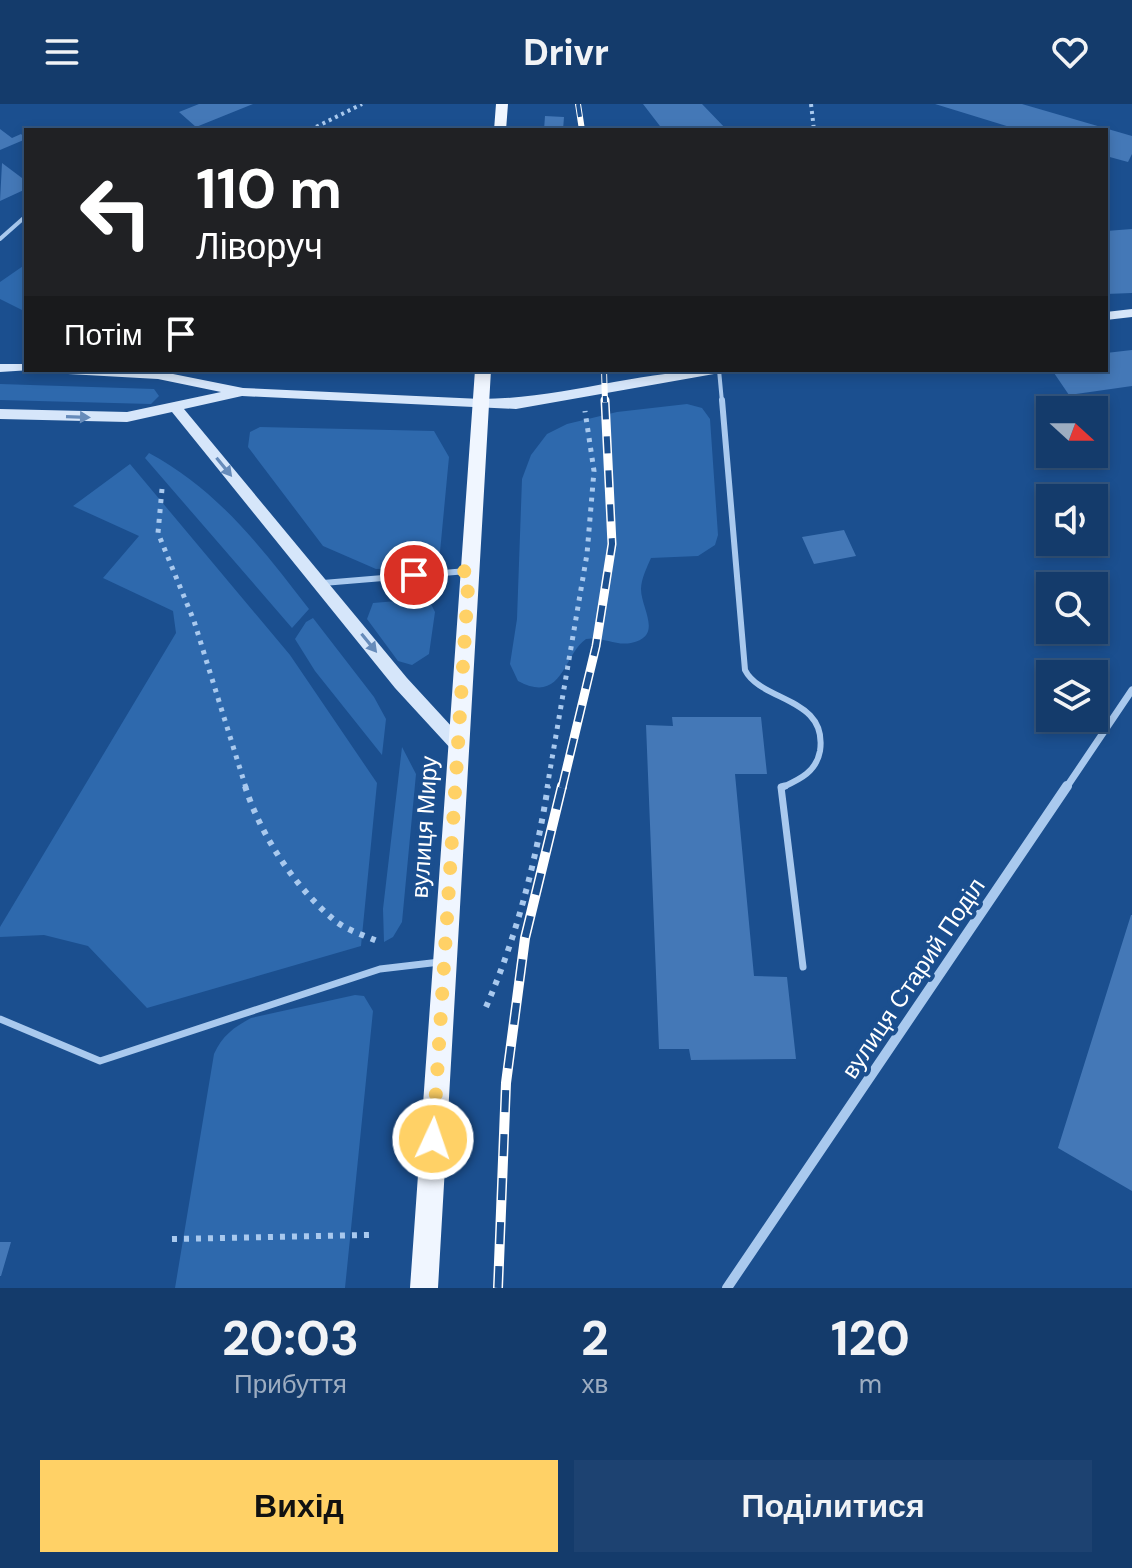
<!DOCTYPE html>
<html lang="uk">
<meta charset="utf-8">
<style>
:root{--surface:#143b6b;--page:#1d4271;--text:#f1f3f6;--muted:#9dadc1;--line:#33557e;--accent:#ffd166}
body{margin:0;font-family:"DM Sans",sans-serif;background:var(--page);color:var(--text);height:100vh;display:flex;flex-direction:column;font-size:30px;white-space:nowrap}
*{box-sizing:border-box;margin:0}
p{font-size:26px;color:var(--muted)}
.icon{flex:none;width:44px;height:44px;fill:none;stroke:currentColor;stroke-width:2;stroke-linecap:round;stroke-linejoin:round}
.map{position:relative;height:1184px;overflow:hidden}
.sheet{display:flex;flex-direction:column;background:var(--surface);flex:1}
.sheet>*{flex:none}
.top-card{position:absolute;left:24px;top:24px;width:1084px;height:244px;border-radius:0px;box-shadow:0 4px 12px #0003,0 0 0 2px var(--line);background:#202124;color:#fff;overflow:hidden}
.needle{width:52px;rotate:111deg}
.tools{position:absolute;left:1036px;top:292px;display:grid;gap:16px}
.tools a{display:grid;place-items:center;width:72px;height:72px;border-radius:0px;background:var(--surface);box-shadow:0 4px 12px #0003,0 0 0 2px var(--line);font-size:40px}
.pin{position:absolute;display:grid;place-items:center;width:68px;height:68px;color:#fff;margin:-34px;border:4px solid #fff;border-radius:50%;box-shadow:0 2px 8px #0007}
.me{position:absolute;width:88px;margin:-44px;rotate:3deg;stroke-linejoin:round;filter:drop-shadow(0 0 6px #0008)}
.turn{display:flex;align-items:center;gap:28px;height:168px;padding:0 40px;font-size:36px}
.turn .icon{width:104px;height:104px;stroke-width:2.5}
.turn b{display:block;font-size:56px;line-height:68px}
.then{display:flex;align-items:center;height:76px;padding:0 40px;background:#0003;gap:16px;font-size:30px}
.eta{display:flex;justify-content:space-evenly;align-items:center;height:136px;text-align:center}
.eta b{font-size:48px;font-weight:800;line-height:56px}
.action{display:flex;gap:16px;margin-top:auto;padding:16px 40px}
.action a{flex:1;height:92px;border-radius:0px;background:var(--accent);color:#111;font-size:32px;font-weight:800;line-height:92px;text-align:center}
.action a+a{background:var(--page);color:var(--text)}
header{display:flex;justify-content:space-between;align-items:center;height:104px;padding:0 40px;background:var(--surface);font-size:36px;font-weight:800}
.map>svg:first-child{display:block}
.green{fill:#2e69ad}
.building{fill:#4478b7}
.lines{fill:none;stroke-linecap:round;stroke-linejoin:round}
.path-far2{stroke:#a9c9ee;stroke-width:4;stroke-dasharray:3 4;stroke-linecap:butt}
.path-far1{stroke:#a9c9ee;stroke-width:5;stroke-dasharray:4 6;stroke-linecap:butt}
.path{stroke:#a9c9ee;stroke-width:6;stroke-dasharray:5 7;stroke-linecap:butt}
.service-far2{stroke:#a9c9ee;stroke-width:4}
.service-far1{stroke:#a9c9ee;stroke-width:6}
.service{stroke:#a9c9ee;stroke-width:7}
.minor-far1{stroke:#a9c9ee;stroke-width:7}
.minor{stroke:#a9c9ee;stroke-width:10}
.secondary{fill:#d6e6fa;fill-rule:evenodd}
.primary{fill:#f0f6ff;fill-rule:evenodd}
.rail-far2-casing{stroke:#fff;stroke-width:6}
.rail-far1-casing{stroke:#fff;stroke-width:9}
.rail-casing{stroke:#fff;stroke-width:10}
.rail-far2{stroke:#1b4f8f;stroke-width:4;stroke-dasharray:13;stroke-linecap:butt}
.rail-far1{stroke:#1b4f8f;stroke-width:6;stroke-dasharray:17;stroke-linecap:butt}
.rail{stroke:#1b4f8f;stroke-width:7;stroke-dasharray:22;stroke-linecap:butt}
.oneway{fill:#668bba}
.route{stroke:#ffd166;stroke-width:14;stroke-dasharray:0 25.2}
.labels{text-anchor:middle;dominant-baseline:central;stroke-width:8;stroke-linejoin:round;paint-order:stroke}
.street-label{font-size:24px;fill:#fff;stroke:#1b4f8f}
</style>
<header><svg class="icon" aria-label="menu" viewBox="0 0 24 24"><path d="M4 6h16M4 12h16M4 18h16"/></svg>Drivr<svg class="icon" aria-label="heart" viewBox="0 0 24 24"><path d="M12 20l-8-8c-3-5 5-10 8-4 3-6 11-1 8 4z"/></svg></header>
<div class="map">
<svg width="1132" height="1184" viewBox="0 0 1132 1184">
<rect width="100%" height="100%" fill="#1b4f8f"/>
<path class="green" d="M26,160v48l-26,-13v-17z
M0,280l154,5 5,7 -8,8 -151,-4z
M687,300l15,4 8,11 8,116 -3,10 -17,11 -47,2c-4,9 -10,21 -10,31 0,20 23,47 -10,54 -16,3 -29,-7 -45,-4 -23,16 -23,66 -68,42l-8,-17 7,-45 5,-140 9,-24 16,-21 20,-10 50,-12z
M260,323l174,4 15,26 -9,95 -13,15 -51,2 -53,-23 -75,-99 2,-15z
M149,349c69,37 113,95 160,156l-17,19 -147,-170z
M130,360l160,191 87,128 -16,163 -214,62 -59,-62 -44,-11 -44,2v-10l176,-294 -3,-22 -70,-33 36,-42 -66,-30z
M420,495l10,3 5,10 -6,42 -17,11 -14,-4 -31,-42 6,-16z
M313,514l61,79 12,22 -4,36 -67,-84 -20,-32 11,-17z
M402,643l14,27 -14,148 -9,15 -9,5 -1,-33z
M355,891l9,1 9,15 -28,277h-170l39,-234c8,-18 20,-27 37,-36z"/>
<path class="building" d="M199,0h54l-57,23 -17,-15z
M643,0h59l25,26h-64z
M935,0h87l110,32v18l-4,8 -22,-6v-26h-86z
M545,12l19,1 -1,13h-19z
M0,25l12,9 9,-4 5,5 -26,11z
M2,59l24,18v8l-26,12z
M1132,125v64l-26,1v-63z
M1132,246v36l-63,9 -17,-25h54v-17z
M844,426l12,26 -42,8 -12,-27z
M672,613h89l6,57h-32l19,202 33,1 9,82 -105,1 -2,-11h-30l-13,-324 27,1z
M1131,811h1v276l-74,-43z
M0,1138h11l-10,34h-1z"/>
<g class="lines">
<path class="path-far2" d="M811,0l3,26
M310,26l52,-26"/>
<path class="path-far1" d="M162,385l-4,44 36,88 52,167
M547,684l40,-234 7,-83 -9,-60"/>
<path class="path" d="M245,682c15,48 49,100 88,133 11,10 30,16 44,22
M486,903c31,-71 50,-146 62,-221
M172,1135l197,-4"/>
<path class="service-far2" d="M0,135l26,-23
M719,266l3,32"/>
<path class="service-far1" d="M722,296l23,270c16,32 83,27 75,81 -4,22 -22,29 -39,37
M323,479l144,-12"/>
<path class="service" d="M785,682l-4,1 22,180
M0,915l100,42 280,-92 60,-7"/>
<path class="minor-far1" d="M1066,684l66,-98"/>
<path class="minor" d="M727,1184l340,-502"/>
<path class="secondary" d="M1132,205v8l-26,3v-8z
M0,260h26v6h5l-31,2z
M62,266l96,1 85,17 238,11c81,0 159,-29 239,-29l-6,4 -198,35 -274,-13 -58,13 223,269 57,62 2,5 -2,5 -6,2 -6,-2 -57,-62 -223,-276 -45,10 -127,-3v-10l127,3 94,-20 -63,-13 -90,-5z"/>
<path class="primary" d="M496,0h12l-2,26h-12z
M475,266h16l-53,918h-28z"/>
<defs>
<path id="rail-far2" d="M578,0l4,26
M604,266l1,32"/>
<path id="rail-far1" d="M562,684l34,-142 16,-102 -7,-144"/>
<path id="rail" d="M498,1184l8,-205 19,-145 37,-152"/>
</defs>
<use href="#rail-far2" class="rail-far2-casing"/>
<use href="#rail-far1" class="rail-far1-casing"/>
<use href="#rail" class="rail-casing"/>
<use href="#rail-far2" class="rail-far2"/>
<use href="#rail-far1" class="rail-far1"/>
<use href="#rail" class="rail"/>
</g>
<defs><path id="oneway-solid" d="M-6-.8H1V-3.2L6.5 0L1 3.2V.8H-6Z" transform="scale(2)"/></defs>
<g class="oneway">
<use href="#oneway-solid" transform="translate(78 313) rotate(2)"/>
<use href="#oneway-solid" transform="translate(224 363) rotate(51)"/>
<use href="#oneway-solid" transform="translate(369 539) rotate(51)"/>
</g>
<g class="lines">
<path class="route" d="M414,471l55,-4 -36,568"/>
</g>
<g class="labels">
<g class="street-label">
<text transform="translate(424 723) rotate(-86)">вулиця Миру</text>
<text transform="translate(913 874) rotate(-56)">вулиця Старий Поділ</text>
</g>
</g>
</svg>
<div class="tools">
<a><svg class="needle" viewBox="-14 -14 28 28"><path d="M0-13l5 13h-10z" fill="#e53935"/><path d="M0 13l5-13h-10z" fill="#9dadc1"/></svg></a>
<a><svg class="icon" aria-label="sound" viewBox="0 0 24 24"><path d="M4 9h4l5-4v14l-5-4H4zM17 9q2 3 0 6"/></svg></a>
<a><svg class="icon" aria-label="search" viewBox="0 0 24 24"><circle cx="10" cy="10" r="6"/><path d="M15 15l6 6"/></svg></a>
<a><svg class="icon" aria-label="layers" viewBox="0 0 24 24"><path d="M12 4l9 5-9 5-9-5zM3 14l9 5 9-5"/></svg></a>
</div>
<div class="pin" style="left:414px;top:471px;background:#d93025"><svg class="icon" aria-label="arrive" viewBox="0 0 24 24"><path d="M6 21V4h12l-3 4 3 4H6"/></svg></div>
<svg class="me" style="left:433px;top:1035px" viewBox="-20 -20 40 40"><circle r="17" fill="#ffd166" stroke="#fff" stroke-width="3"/><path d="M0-11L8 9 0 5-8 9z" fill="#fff"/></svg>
<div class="top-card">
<div class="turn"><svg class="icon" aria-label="left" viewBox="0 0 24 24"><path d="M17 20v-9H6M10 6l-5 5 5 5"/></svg><div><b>110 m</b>Ліворуч</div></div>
<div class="then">Потім<svg class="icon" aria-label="arrive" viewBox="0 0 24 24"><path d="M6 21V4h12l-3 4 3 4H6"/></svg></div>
</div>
</div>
<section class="sheet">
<div class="eta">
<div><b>20:03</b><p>Прибуття</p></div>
<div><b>2</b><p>хв</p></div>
<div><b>120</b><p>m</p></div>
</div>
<div class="action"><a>Вихід</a><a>Поділитися</a></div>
</section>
